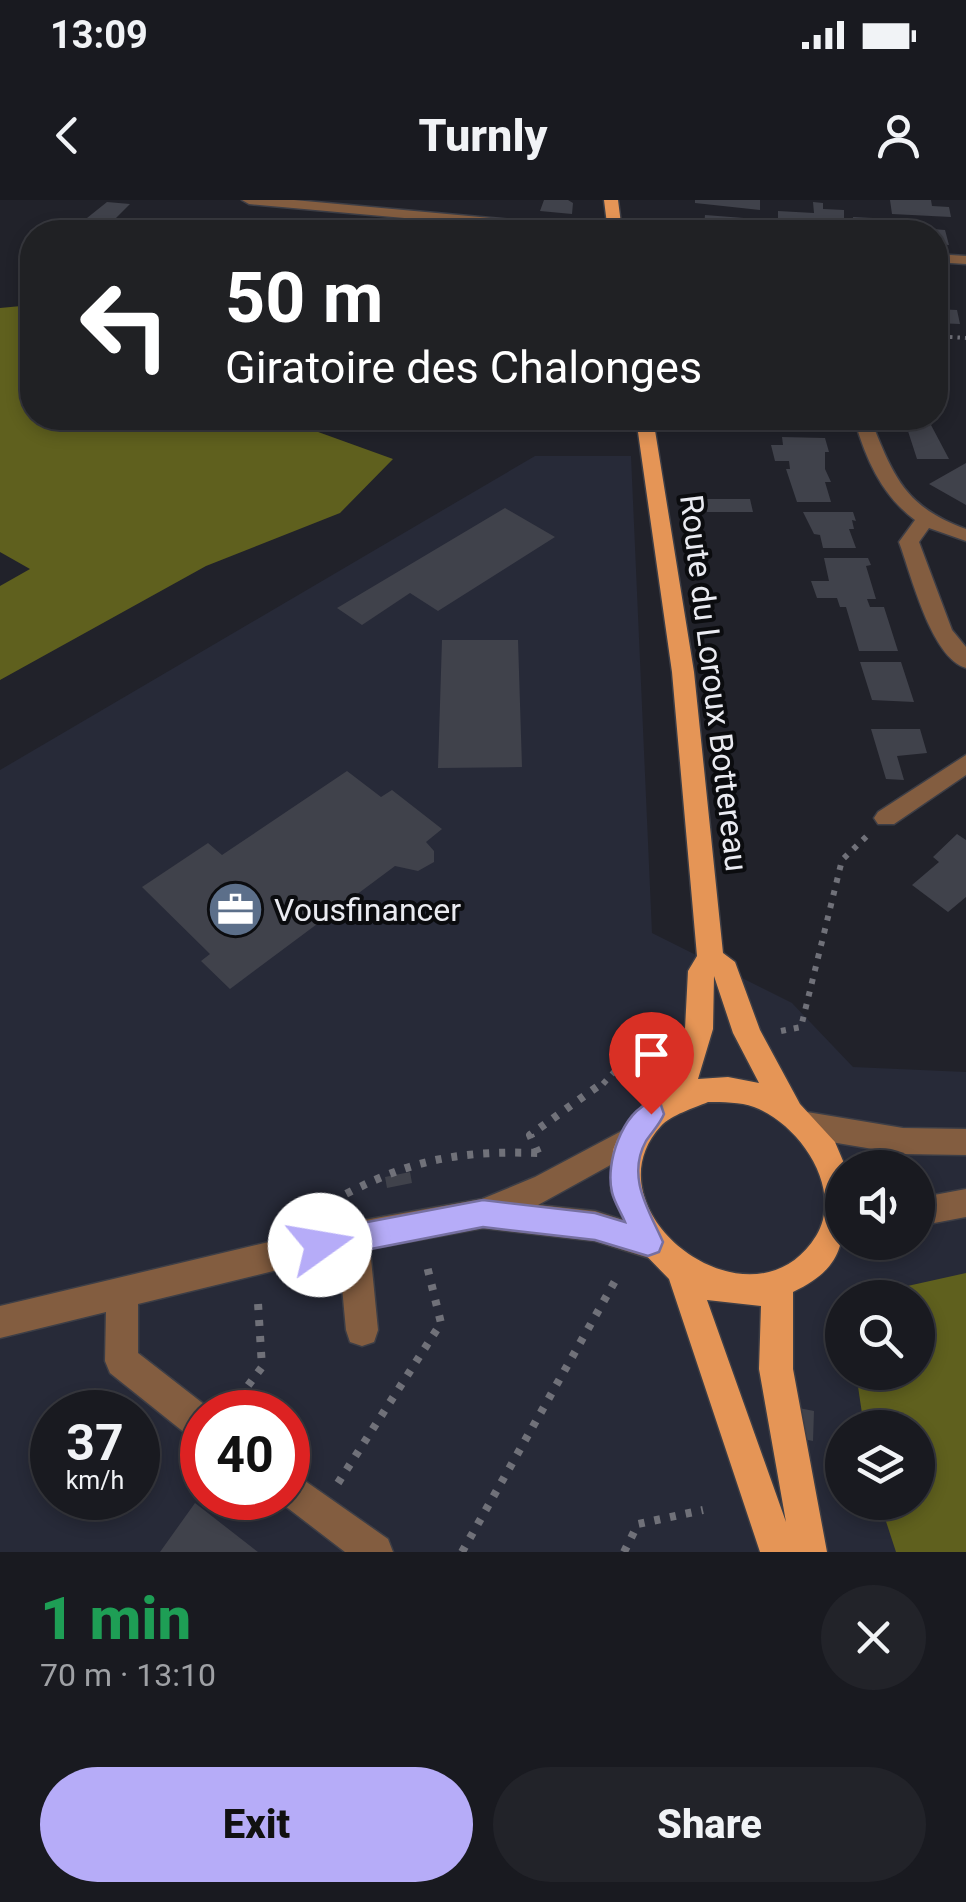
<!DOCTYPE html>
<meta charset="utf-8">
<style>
:root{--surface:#191a20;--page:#222329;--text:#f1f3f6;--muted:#9fa1a5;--line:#37383e;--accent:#b6acf8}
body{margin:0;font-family:Roboto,sans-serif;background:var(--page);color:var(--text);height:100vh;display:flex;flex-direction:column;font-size:38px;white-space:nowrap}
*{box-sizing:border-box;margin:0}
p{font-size:32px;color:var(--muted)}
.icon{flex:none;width:55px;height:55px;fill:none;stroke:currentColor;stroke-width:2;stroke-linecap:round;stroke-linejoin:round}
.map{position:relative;height:1352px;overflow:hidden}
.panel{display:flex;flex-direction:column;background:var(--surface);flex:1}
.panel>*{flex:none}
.hud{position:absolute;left:20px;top:20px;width:928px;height:210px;border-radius:40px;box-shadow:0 5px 15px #0003,0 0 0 2px var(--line);background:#202124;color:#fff;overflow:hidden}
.buttons{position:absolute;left:825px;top:950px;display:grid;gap:20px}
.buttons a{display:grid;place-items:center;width:110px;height:110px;border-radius:50%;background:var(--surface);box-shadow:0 5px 15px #0003,0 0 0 2px var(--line);font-size:50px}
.speed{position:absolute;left:30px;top:1190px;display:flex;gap:20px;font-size:50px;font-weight:700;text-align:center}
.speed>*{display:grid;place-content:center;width:130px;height:130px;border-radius:50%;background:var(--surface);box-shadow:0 5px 15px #0003,0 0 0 2px var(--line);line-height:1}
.speed small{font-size:25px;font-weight:400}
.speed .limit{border:15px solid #d22;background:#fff;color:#111}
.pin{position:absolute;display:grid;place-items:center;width:85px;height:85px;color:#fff;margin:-102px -42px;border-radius:50% 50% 50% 0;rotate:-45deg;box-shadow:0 0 10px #0007}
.pin .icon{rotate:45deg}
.me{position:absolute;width:110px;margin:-55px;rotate:77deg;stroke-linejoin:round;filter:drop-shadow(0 0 8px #0008)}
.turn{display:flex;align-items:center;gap:35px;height:210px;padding:0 40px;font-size:45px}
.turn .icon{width:130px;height:130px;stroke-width:2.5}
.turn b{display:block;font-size:70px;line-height:85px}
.round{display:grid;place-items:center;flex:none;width:105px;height:105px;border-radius:52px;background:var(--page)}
.headline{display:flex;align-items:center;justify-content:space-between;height:170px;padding:0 40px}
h1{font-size:60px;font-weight:800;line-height:75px;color:#1e9e55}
.primary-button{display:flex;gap:20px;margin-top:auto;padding:20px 40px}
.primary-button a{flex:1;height:115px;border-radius:60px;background:var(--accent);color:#111;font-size:40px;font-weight:800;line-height:115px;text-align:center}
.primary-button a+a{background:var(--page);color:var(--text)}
.status{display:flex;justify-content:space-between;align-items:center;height:70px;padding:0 50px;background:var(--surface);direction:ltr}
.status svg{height:28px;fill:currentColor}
header{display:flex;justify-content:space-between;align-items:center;height:130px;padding:0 40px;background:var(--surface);font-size:45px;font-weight:800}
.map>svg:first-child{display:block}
.built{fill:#272a38;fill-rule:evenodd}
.forest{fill:#5f601e}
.building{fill:#40424b}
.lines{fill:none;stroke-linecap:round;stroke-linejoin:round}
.minor-casing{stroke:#3d3e46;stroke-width:3}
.major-casing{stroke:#3d3e46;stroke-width:3}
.path-far2{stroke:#707179;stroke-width:4;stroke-dasharray:2.5 5;stroke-linecap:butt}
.path-far1{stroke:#707179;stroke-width:6;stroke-dasharray:5 8;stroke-linecap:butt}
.path{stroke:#707179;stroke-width:8;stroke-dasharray:6 10;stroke-linecap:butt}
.minor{fill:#835d40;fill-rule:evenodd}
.major{fill:#e59556;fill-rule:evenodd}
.route{fill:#b6acf8;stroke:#7670a1;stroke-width:2.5}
.labels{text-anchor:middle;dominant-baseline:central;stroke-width:8;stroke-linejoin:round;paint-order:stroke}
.street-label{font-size:32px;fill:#eaebf1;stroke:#0b0c0f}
.poi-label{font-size:32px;fill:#eaebf1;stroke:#0b0c0f;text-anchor:start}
</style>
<div class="status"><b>13:09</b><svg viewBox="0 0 49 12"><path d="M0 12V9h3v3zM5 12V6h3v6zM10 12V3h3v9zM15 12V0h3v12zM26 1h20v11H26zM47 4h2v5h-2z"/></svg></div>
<header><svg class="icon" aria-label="back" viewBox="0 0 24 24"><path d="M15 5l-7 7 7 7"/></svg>Turnly<svg class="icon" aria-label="person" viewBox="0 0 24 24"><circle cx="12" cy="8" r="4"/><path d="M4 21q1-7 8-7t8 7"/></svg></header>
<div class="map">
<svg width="966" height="1352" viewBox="0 0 966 1352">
<rect width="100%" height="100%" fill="#21222a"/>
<path class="built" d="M535,256h96l21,477 140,70 61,64 113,5v480h-966v-782zM842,968h76v74h-76zM842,1098h76v74h-76zM52,1212h86v86h-86zM202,1212h86v86h-86zM842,1228h76v74h-76z"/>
<path class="forest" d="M32,105v113h264v6l97,35 -53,54 -134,53 -206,114v-94l30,-17 -30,-17v-244z
M966,1073v279h-70l-16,-49 38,-1v-74l-54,-1 -8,-54 62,-1v-74l-28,-1 13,-10z"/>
<path class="building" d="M544,0h24l5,3 -1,11 -32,-3z
M695,0h65v10l-65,-7z
M890,0h41l1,6 17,1 2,10 -59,-3z
M107,2l23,2 -21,21 -27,-3z
M813,2l10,1v6l21,1v11l-66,2v-12l36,2z
M705,15l52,4v11l-43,-2 -10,-3z
M853,17l40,2 2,13 -41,-1z
M906,27l39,3 4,15 -14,-1v-12h-28z
M935,109l22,1 3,14 -25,-1z
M392,218h24l-1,11h-24z
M451,218h51v11h-52z
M906,225h25l18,34h-32z
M782,237l43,1 4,14h-4v17l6,13h-6l6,20h-34l-11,-33h4l-1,-8h-14l-4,-16h12z
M966,263v42l-37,-21z
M705,299h45l3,13h-46z
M505,308l50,29 -117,74 -28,-18 -48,32 -25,-17z
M803,312h50l3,9 -4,-1 2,9h-5l7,19h-33l-3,-13 -6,-1z
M824,358h44l3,7 -5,1 10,33h-9l3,8h14l14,44h-39l-13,-44h-6l-3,-9h-20l-6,-17h18z
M442,440h76l4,127 -84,1z
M860,462h41l13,40 -42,-2z
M871,529h49l7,24 -30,3 7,24 -18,-1z
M347,571l34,26 11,-7 50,39 -16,13 8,9v11l-16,9 -23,-5 -165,123 -29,-28 9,-7 -68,-67 66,-44 14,12z
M957,634l9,6v57l-18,15 -36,-27 27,-23 -6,-5z
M410,972l2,11 -25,5 -2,-11z
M799,1208l15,3 -1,30 -15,-3z
M195,1303l63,49h-98z"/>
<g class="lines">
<defs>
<path id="minor" d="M242,0h52l306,28 7,4h-48l-310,-28z
M935,54l31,2v8l-31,-2z
M854,218h16c23,57 34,89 96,111v12l-37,-13 -10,14 33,88 14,17v21c-35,-10 -55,-94 -67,-126l16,-22c-34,-25 -50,-63 -61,-102z
M966,555v20l-72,49h-16l-4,-6 4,-6z
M807,912l96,16 63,1v26l-63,-1 -96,-16 -10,-4 -5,-9 5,-9z
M633,925l10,4 5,9 -5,9 -105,58 57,6 65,21 5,11 -5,11 -11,4 -54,-17 -112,-13 -113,21 8,81 -4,12 -12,4 -12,-4 -4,-12 -7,-75 -201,49v49l76,59h-12v30l-12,-5 -80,-64 -5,-12 1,-49 -106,26v-32l353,-84 129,-23 53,-22z
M966,989v28l-48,9v-28z
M288,1269l100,70 5,13h-48l-69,-53 12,-1z"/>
<path id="major" d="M604,0h14l4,32h-14z
M636,218h17l41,254 29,281 12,9 25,68 40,74 35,38 11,26h-4c0,60 14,94 -49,124v77l34,183h-67l-91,-273 -36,-37 -22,-51 2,-41 4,-10 26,-35 22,-11 20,-65 3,-58 9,-15 -25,-284zM714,776l19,57 26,50 -31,-6 -30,2 15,-50zM708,902c15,0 32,0 46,5 44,16 91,81 62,129 -64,103 -233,-25 -155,-110 10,-11 33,-18 47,-24zM707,1100l54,6 -2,63 27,153z"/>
</defs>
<use href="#minor" class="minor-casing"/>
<use href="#major" class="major-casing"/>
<path class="path-far2" d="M935,136l31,2"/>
<path class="path-far1" d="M781,831l20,-4 41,-167 25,-24
M603,884l24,-26 16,-34 26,4"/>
<path class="path" d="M538,953l-8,-18 75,-54
M318,1009c80,-45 127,-59 220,-56
M229,1211l33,-44 -4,-64
M338,1283l103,-160 -14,-57
M462,1352l157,-278
M624,1352l14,-28 65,-14"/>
<use href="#minor" class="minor"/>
<use href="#major" class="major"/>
</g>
<path class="route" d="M651,902l10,3 3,9c-4,10 -12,18 -18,27 -20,36 3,69 17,101l-4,10 -11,4 -53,-16 -112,-13 -163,32 -10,-4 -4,-10 4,-10 10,-4 163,-31 112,13 30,9c-4,-10 -11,-20 -13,-30 -7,-29 10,-79 39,-90z"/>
<defs>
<symbol id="office-disc" viewBox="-11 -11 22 22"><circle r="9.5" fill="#5c6f8a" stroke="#0b0c0f"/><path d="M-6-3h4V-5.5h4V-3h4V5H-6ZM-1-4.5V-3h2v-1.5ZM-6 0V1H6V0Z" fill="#fff"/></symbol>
</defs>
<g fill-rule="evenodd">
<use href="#office-disc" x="204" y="678" width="63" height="63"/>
</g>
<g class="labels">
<g class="street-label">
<text transform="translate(714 483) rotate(83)">Route du Loroux Bottereau</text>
</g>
<g class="poi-label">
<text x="274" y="710">Vousfinancer</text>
</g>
</g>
</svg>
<div class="buttons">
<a><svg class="icon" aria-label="sound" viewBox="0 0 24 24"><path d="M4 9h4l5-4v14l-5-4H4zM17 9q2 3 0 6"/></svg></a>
<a><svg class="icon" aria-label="search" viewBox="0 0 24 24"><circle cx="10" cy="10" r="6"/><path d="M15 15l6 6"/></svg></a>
<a><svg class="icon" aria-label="layers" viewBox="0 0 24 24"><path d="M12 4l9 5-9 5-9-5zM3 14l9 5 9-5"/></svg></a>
</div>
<div class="speed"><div>37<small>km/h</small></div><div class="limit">40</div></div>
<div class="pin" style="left:651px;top:914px;background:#d93025"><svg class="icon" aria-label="arrive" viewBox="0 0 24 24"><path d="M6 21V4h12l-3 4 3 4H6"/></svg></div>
<svg class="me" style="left:320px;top:1045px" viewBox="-20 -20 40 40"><circle r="19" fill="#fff"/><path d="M0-13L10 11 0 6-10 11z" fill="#b6acf8"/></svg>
<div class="hud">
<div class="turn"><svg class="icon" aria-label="left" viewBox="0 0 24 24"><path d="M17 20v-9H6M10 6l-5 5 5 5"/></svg><div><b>50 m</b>Giratoire des Chalonges</div></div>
</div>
</div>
<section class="panel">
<div class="headline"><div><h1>1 min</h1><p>70 m · 13:10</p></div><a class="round"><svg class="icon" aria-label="close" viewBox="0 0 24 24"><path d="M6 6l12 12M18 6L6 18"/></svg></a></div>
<div class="primary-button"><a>Exit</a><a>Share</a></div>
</section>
